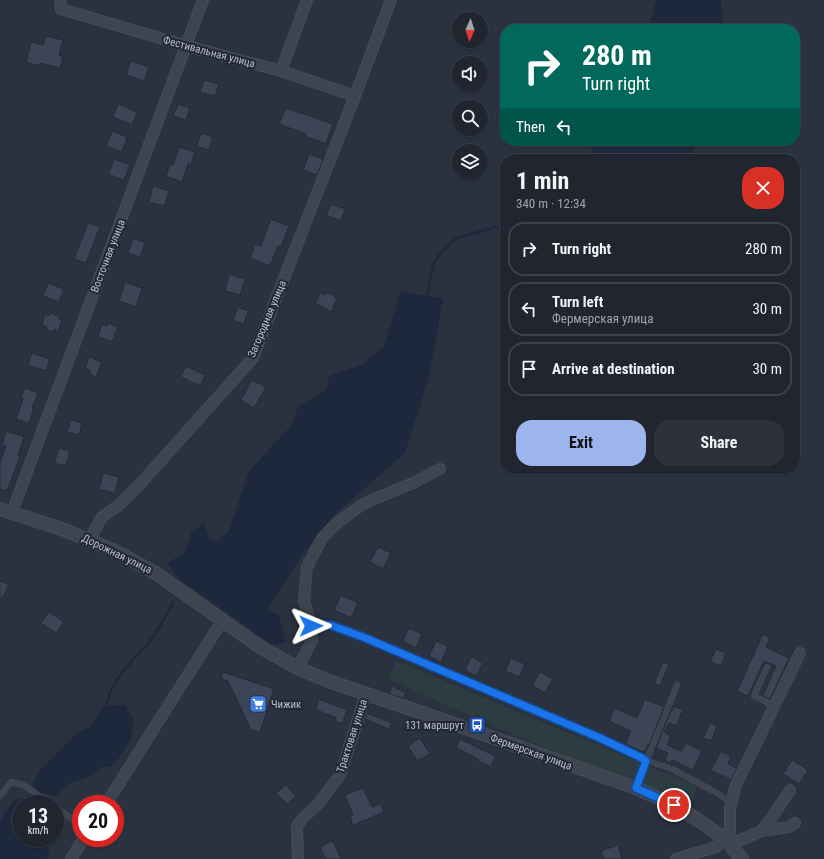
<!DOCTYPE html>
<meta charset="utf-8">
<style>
:root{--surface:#20252f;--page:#2d313b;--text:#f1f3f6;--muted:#a2a5aa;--line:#3d424b;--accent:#9cb5ed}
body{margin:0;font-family:"Roboto Condensed",sans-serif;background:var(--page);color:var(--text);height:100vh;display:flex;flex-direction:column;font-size:15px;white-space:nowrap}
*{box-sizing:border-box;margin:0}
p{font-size:13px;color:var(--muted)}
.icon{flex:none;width:22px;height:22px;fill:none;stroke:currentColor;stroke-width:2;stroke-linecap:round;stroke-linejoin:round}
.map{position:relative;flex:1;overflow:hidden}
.drawer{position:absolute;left:500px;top:154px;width:300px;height:320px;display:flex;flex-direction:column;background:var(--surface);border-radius:16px;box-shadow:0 1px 3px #0004,0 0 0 1px var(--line)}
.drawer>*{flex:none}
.guide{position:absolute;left:500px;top:24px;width:300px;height:122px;border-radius:16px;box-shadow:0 1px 3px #0004,0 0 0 1px var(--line);background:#00695c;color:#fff;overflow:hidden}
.needle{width:26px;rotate:183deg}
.fabs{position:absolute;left:452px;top:12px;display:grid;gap:8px}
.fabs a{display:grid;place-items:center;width:36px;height:36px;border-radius:50%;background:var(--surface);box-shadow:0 1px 3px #0004,0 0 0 1px var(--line);font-size:20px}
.speed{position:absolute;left:12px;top:795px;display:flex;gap:8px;font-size:20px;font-weight:700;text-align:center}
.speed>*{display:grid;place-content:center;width:52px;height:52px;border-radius:50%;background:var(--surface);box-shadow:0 1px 3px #0004,0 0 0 1px var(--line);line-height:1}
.speed small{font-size:10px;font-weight:400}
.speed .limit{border:6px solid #d22;background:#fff;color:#111}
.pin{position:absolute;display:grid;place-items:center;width:34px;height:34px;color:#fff;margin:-17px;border:2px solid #fff;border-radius:50%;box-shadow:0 1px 4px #0007}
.me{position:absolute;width:44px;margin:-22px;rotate:89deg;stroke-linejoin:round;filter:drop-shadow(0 0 3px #0008)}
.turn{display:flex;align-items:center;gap:14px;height:84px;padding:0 16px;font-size:18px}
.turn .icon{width:52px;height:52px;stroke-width:2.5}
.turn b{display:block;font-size:28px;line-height:34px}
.then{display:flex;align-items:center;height:38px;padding:0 16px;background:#0003;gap:8px;font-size:15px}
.round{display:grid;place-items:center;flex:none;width:42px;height:42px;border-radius:16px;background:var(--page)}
.headline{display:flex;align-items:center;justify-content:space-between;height:68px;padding:0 16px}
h1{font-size:24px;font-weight:700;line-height:30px}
.primary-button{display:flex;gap:8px;margin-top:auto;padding:8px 16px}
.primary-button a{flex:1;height:46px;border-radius:16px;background:var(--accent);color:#111;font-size:16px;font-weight:700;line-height:46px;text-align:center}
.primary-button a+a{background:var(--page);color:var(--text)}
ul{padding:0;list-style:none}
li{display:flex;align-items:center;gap:12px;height:54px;margin:0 8px 6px;padding:0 8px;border:2px solid var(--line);border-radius:16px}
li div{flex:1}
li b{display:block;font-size:15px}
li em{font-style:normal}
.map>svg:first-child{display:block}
.green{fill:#2c3c41}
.water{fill:#1d283d}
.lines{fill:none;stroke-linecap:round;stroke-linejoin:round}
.stream{stroke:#1d283d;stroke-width:2.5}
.building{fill:#3c4555;stroke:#242a37}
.service-casing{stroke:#474c59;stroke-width:6}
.minor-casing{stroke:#474c59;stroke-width:12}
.tertiary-casing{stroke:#474c59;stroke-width:14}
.service{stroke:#3e4450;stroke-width:5}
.minor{stroke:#3e4450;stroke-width:10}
.tertiary{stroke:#3e4450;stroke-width:12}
.route-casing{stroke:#114b97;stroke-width:10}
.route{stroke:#1a73e8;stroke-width:7}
.labels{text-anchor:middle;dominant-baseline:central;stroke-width:4;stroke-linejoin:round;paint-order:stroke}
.street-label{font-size:11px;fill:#babfca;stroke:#222835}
.poi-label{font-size:11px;fill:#babfca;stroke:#222835;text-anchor:start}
</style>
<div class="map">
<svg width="824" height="859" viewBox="0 0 824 859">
<rect width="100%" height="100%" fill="#2a313f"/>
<path class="green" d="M396,661l300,125 -2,14c-46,-11 -89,-28 -133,-46 -58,-23 -115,-49 -173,-75z"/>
<path class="water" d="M656,0h65l2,29h-75z
M589,141h108l-7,18h-95z
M401,291l42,8 -14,78 -24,76 -72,63 -31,39 -35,55 12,5 7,27 -14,3 -94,-67 -10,-15 17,-11 7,-21 12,-7 4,14 9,3 12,-10 20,-60 42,-45 7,-19 29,-18 2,-13 33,-11 22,-19z
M125,705l8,14 -1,19 -13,20 -9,9 -5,-1 -5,2 -8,8 -22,7 -15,13 -16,-3 -7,-8 8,-15 38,-38 12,-5 13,-20z
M23,798l6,6h-8v34h34v-7l4,4 -2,3 -9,5 1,12 -2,4h-47v-37l3,-6 12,-17z"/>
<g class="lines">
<path class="stream" d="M427,297l6,-32 10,-15 13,-12 49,-13
M106,709c3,-29 27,-48 45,-69 8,-11 15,-25 22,-37
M21,804l17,-17"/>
</g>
<path class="building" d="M46,36l17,4 -4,15 4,2 -3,11 -20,-5 -1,3 -13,-4 5,-20 12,3z
M131,61l18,6 -5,14 -18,-6z
M204,80l15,4 -4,12 -15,-4z
M118,104l19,8 -5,13 -19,-8z
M178,104l12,4 -4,12 -13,-4z
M286,108l47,16 -7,20 -21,-8 1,-2 -27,-10z
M112,131l15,6 -5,15 -16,-6z
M201,133l12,4 -4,13 -12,-4z
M179,147l16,5 -4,12h-3l-6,18 -16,-6 4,-12 3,1z
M309,154l14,5 -6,16 -14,-5z
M114,159l16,6 -6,15 -16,-6z
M153,186l16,5 -5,15 -15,-4z
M331,204l14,5 -4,12 -15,-6z
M271,219l18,7 -8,21 -3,-1 -8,20 -20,-8 5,-14 6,2z
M88,223l12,4 -14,36 -12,-4z
M133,238l12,5 -5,14 -12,-4z
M229,274l16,5 -5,16 -15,-4z
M125,282l17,6 -6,19 -17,-6z
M48,283l16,6 -5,13 -16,-6z
M327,292l8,4 -1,2 3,1 -6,13 -16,-9 6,-10 4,2z
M238,307l10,4 -4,13 -11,-4z
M50,313l9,3 -1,2 4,2 -4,11 -4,-2 -1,3 -7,-2 1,-3 -5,-2 3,-11 4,2z
M108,323l10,4 -6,15 -14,-6 4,-11 5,1z
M32,353l18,6 -4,12 -18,-6z
M89,357l13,5 -6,15 -7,-3 2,-3 -6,-3z
M186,366l19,9 -5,11 -19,-9z
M252,380l14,7 -12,21 -13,-8z
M25,388l13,5 -6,15h2l-5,15 -13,-4 7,-20 -2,-1z
M71,420l11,3 -3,12 -12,-3z
M6,431l18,6 -6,18 2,1 -13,35 -7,-2v-26l6,-17 -4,-1z
M59,448l11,3 -4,15 -12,-3z
M103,473l16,4 -4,16 -16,-4z
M378,547l13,6 -8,16 -13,-7z
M0,581l9,4 -9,17z
M341,595l17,8 -7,15 -17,-8z
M49,612l15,10 -8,11 -15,-10z
M409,628l13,6 -6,14 -13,-7z
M763,634l7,4 -4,9 23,11 -19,41 -7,-3 13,-30 -12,-5 -16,35 -11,-5z
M436,641l12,5 -7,16 -12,-6z
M716,649l10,4 -5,13 -11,-4z
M471,657l12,6 -7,13 -11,-6z
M511,658l14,6 -6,13 -14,-6z
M663,662l6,2 -9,22 -6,-3z
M223,672l51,17 -14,43 -9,-2 -23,-49 -7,-2z
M540,672l13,7 -8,14 -13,-8z
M392,686l14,7 -3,5 -14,-4z
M319,699l28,11 -5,14 -7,-3 1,-3 -21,-9z
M645,699l19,8 -15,38 -1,-1 -4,8 -19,-8 6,-13 -22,-10 6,-13 22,10z
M674,706l9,4 -7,16 -7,-3 -5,9 7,4 -4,9 14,6 5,-8 16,8 -9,19 -21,-10 -2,3 -5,-3 3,-7 -12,-5 15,-38 1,1z
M367,713l25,10 -3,6 -24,-10z
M710,723l7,3 -6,15 -8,-3z
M420,738l10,16 -13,7 -9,-15z
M460,739l35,17 -4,11 -14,-6 1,-2 -22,-11z
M721,751l10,5 -3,8 9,4 -6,12 -20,-10z
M792,760l16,10 -9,14 -16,-10z
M286,785l10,11 -9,8 -11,-11z
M363,788l9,19 8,-3 4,8 -31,13 -3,-9 3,-1 -8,-20z
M333,841l8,18h-15l-6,-12z
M618,845l4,14h-18l-3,-8z"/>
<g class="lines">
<defs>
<path id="service" d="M311,626l19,-1 33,12 237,101 47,23 25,8 45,24 14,10
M767,667l-13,29 21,10
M636,787l41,-102
M0,796l11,-14 13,3 26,19
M55,807l26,18"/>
<path id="minor" d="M60,0l1,9 126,37 94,25 74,25
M281,71l26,-71
M12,512l191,-512
M89,540l13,-23 17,-12 21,-21 113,-126 102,-262 36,-96
M298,668l14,-28v-9l-8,-31 3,-33 15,-29 14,-14 24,-18 12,-6 41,-17 27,-14
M106,804l116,-183
M761,831l28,-4 6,-4
M730,845l31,-14 10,-12 19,-29
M71,859l13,-21
M298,859l-1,-33 5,-7 17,-16 21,-28 26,-81
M676,859l40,-12 14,-14v-24l5,-22 65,-134"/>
<path id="tertiary" d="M0,509l62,20 53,22 42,23 103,73 38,21 33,14 86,29 219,77 38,17 24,15 26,18 18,21"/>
</defs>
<use href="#service" class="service-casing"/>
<use href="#minor" class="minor-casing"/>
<use href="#tertiary" class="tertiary-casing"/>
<use href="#service" class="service"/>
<use href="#minor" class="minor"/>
<use href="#tertiary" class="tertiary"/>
</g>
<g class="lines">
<defs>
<path id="route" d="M311,626l19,-1 33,12 237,101 42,20 4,3 -10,27 38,17"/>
</defs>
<use href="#route" class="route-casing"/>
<use href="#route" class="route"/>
</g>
<defs>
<symbol id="supermarket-square" viewBox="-11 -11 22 22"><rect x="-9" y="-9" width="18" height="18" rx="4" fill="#3f7fe0" stroke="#222835"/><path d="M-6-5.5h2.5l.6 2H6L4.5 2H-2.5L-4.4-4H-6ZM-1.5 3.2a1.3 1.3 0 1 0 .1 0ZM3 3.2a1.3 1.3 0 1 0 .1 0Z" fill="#fff"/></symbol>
<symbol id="bus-square" viewBox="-11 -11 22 22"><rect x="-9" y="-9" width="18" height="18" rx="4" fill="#1a4fb4" stroke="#222835"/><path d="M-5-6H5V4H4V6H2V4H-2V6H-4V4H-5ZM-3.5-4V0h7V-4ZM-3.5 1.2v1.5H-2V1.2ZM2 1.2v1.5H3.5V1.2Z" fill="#fff"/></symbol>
</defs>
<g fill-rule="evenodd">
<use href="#supermarket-square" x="248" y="694" width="20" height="20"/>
<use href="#bus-square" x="467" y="715" width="20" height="20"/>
</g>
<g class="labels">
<g class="street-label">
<text transform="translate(209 52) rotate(15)">Фестивальная улица</text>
<text transform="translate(108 256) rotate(-69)">Восточная улица</text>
<text transform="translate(267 319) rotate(-67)">Загородная улица</text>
<text transform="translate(117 554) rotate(26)">Дорожная улица</text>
<text transform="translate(352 736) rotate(-72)">Трактовая улица</text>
<text transform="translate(531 752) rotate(20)">Фермерская улица</text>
</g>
<g class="poi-label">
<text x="271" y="704">Чижик</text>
<text x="464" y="725" text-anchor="end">131 маршрут</text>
</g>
</g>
</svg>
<div class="fabs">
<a><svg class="needle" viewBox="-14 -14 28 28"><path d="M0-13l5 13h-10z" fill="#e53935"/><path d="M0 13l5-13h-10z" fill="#a2a5aa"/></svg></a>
<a><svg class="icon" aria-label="sound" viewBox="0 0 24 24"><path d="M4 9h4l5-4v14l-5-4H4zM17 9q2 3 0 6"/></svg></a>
<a><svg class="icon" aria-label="search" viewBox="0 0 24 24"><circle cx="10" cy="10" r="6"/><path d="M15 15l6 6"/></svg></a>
<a><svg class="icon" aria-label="layers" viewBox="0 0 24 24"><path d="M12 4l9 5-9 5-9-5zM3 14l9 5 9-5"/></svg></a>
</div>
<div class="speed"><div>13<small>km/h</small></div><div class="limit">20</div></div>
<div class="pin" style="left:674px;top:805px;background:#d93025"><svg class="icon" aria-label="arrive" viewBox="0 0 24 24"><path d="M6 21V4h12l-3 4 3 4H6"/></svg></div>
<svg class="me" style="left:311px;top:626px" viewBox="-20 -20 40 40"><path d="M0-17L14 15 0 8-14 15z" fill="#1a73e8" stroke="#fff" stroke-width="4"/></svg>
<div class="guide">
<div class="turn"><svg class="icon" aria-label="right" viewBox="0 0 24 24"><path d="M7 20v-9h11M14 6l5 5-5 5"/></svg><div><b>280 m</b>Turn right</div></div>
<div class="then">Then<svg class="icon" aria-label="left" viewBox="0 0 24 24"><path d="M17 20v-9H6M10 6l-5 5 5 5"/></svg></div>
</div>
<section class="drawer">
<div class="headline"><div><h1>1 min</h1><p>340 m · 12:34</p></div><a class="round" style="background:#d93025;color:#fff"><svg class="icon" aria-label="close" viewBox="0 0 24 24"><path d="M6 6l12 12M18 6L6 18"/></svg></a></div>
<ul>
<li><svg class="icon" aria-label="right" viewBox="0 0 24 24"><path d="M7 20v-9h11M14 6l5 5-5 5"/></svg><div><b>Turn right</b></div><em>280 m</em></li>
<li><svg class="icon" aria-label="left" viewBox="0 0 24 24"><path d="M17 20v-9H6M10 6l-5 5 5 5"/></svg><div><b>Turn left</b><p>Фермерская улица</p></div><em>30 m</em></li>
<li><svg class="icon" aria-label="arrive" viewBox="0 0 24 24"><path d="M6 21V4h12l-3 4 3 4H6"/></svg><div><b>Arrive at destination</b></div><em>30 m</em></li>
</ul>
<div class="primary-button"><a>Exit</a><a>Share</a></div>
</section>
</div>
